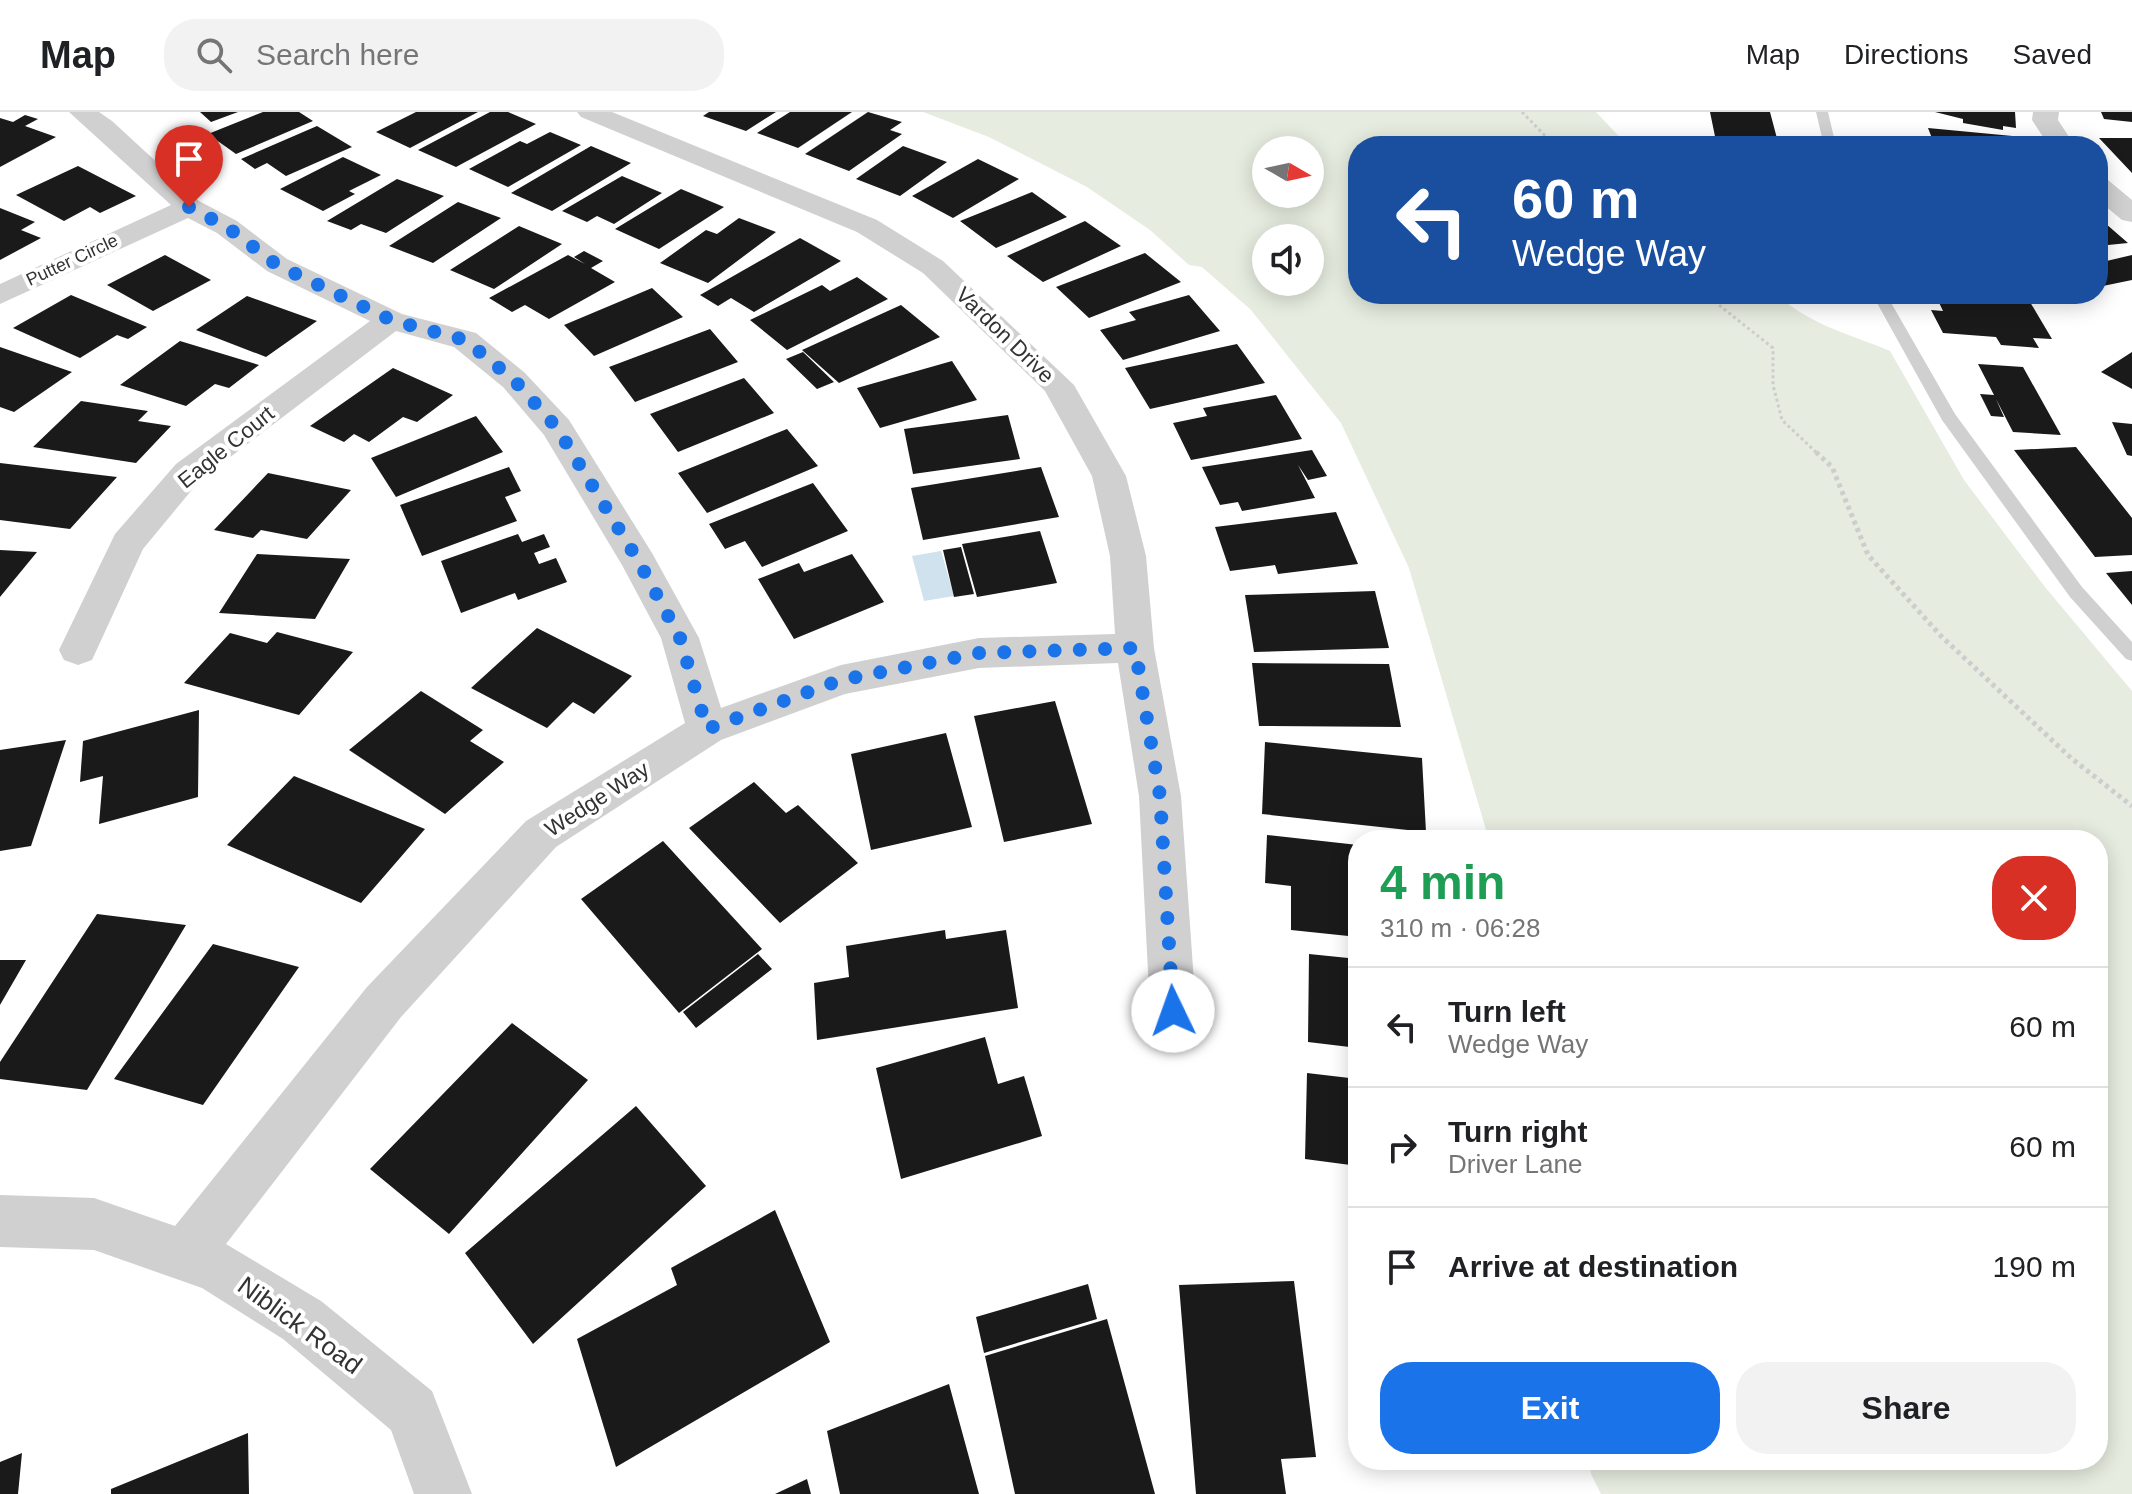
<!DOCTYPE html>
<meta charset="utf-8">
<style>
:root{--surface:#fff;--page:#f2f2f2;--text:#202124;--muted:#757577;--line:#e0e0e0;--accent:#1a73e8}
body{margin:0;font-family:Arial,sans-serif;background:var(--page);color:var(--text);height:100vh;display:flex;flex-direction:column;font-size:30px;white-space:nowrap}
*{box-sizing:border-box;margin:0}
p{font-size:26px;color:var(--muted)}
.icon{flex:none;width:44px;height:44px;fill:none;stroke:currentColor;stroke-width:2;stroke-linecap:round;stroke-linejoin:round}
.map{position:relative;flex:1;overflow:hidden}
.panel{position:absolute;left:1348px;top:718px;width:760px;height:640px;display:flex;flex-direction:column;background:var(--surface);border-radius:32px;box-shadow:0 4px 20px #0003}
.panel>*{flex:none}
.hud{position:absolute;left:1348px;top:24px;width:760px;height:168px;border-radius:32px;box-shadow:0 4px 20px #0003;background:#1a4fa0;color:#fff;overflow:hidden}
.needle{width:52px;rotate:99deg}
.fabs{position:absolute;left:1252px;top:24px;display:grid;gap:16px}
.fabs a{display:grid;place-items:center;width:72px;height:72px;border-radius:50%;background:var(--surface);box-shadow:0 4px 20px #0003;font-size:40px}
.pin{position:absolute;display:grid;place-items:center;width:68px;height:68px;color:#fff;margin:-82px -34px;border-radius:50% 50% 50% 0;rotate:-45deg;box-shadow:0 0 8px #0007}
.pin .icon{rotate:45deg}
.me{position:absolute;width:88px;margin:-44px;rotate:357deg;stroke-linejoin:round;filter:drop-shadow(0 0 6px #0008)}
.turn{display:flex;align-items:center;gap:28px;height:168px;padding:0 32px;font-size:36px}
.turn .icon{width:104px;height:104px;stroke-width:2.5}
.turn b{display:block;font-size:56px;line-height:68px}
.round{display:grid;place-items:center;flex:none;width:84px;height:84px;border-radius:32px;background:var(--page)}
.head{display:flex;align-items:center;justify-content:space-between;height:136px;padding:0 32px}
h1{font-size:48px;font-weight:700;line-height:60px;color:#1e9e55}
.button{display:flex;gap:16px;margin-top:auto;padding:16px 32px}
.button a{flex:1;height:92px;border-radius:32px;background:var(--accent);color:#fff;font-size:32px;font-weight:700;line-height:92px;text-align:center}
.button a+a{background:var(--page);color:var(--text)}
ul{padding:0;list-style:none}
li{display:flex;align-items:center;gap:24px;height:120px;padding:0 32px;border-top:2px solid var(--line)}
li div{flex:1}
li b{display:block;font-size:30px}
li em{font-style:normal}
header{display:flex;align-items:center;gap:48px;box-sizing:border-box;height:112px;padding:0 40px;background:var(--surface);border-bottom:2px solid var(--line)}
header strong{font-size:38px}
nav{display:flex;gap:44px;margin-inline-start:auto;font-size:28px}
.search{width:560px;height:72px;background:var(--page);display:flex;align-items:center;gap:20px;box-sizing:border-box;padding:0 28px;border-radius:32px;color:var(--muted);font-size:30px}
.map>svg:first-child{display:block}
.green{fill:#e6ecdf;fill-rule:evenodd}
.water{fill:#cfe2ee}
.building{fill:#1a1a1a}
.lines{fill:none;stroke-linecap:round;stroke-linejoin:round}
.path-far1{stroke:#cdcdcd;stroke-width:3;stroke-dasharray:3 3;stroke-linecap:butt}
.path{stroke:#cdcdcd;stroke-width:5;stroke-dasharray:4 4;stroke-linecap:butt}
.service{fill:#d0d0d0;fill-rule:evenodd}
.minor{fill:#d0d0d0;fill-rule:evenodd}
.route{stroke:#1a73e8;stroke-width:14;stroke-dasharray:0 25.2}
.labels{text-anchor:middle;dominant-baseline:central;stroke-width:8;stroke-linejoin:round;paint-order:stroke}
.far-street-label{font-size:18px;fill:#333;stroke:#fff}
.street-label{font-size:22px;fill:#333;stroke:#fff}
.near-street-label{font-size:26px;fill:#333;stroke:#fff}
</style>
<header>
<strong>Map</strong>
<div class="search"><svg class="icon" aria-label="search" viewBox="0 0 24 24"><circle cx="10" cy="10" r="6"/><path d="M15 15l6 6"/></svg>Search here</div>
<nav><a>Map</a><a>Directions</a><a>Saved</a></nav>
</header>
<div class="map">
<svg width="2132" height="1382" viewBox="0 0 2132 1382">
<rect width="100%" height="100%" fill="#fff"/>
<path class="green" d="M923,0h673l32,34h-270v148h418c36,32 71,39 114,57l74,129 81,107 87,104v803h-531l-10,-20 -2,-14h509v-620h-609l-80,-272 -68,-145 -90,-113 -49,-43 -13,-2 -39,-35 -63,-43 -98,-50zM1310,38v44h-44v-44zM1266,126h44v44h-44z"/>
<path class="water" d="M941,439l13,45 -30,5 -12,-45z"/>
<path class="building" d="M200,0h38l-27,10z
M263,0h36l14,9 -77,33 -28,-20z
M416,0h62l-68,36 -34,-16z
M490,0h18l28,12 -80,43 -38,-17z
M709,0h67l-30,19 -43,-15z
M790,0h62l-54,36 -41,-15z
M868,0l34,10 -12,8 12,4 -53,37 -44,-17z
M1710,0h60l9,34h-62z
M1935,0h80l1,16 -13,-2v4l-40,-7v-4z
M2101,0h31v10l-28,-3z
M25,3l13,4 -13,7 31,11 -56,30v-49l13,4z
M317,14l35,21 -66,29 -19,-13 -12,6 -14,-10z
M1928,16l95,9 4,9h-92z
M550,20l31,13 -73,42 -39,-18 51,-28 7,3z
M2099,26h33v35z
M591,34l40,17 -79,48 -41,-18z
M903,34l44,16 -47,34 -44,-17z
M343,45l38,18 -32,16 6,3 -32,17 -43,-22z
M978,47l41,20 -66,39 -41,-22z
M78,54l58,30 -36,17 -10,-6 -26,14 -48,-26z
M622,64l40,17 -48,31 -17,-8 -10,6 -25,-11z
M397,67l47,17 -58,37 -25,-9 -10,6 -24,-9z
M681,77l43,18 -65,42 -44,-20z
M1032,80l35,25 -71,31 -36,-27z
M458,90l43,16 -68,45 -44,-17z
M0,96l35,14 -14,8 20,8 -41,22z
M2098,105l30,26 -30,3z
M739,106l37,14 -68,51 -48,-20 46,-33 11,4z
M1085,109l36,25 -78,36 -36,-26z
M519,114l43,18 -68,45 -44,-19z
M800,126l41,23 -87,51 -23,-14 -13,8 -18,-11z
M584,139l19,10 -12,7 24,14 -66,37 -24,-14 -13,7 -23,-14 79,-43 17,9 -11,-7z
M1145,141l36,29 -92,36 -33,-31z
M165,143l46,25 -58,31 -46,-26z
M2132,143v25l-34,7v-24z
M857,165l31,22 -101,51 -37,-30 72,-35 8,6z
M652,176l31,29 -89,39 -30,-31z
M71,183l76,32 -19,12 -11,-4 -37,23 -67,-30z
M1189,183l31,36 -97,29 -23,-30 36,-10 -7,-8z
M247,184l70,25 -51,36 -70,-27z
M1936,184l94,6 22,37 -19,-1 6,10 -38,-3 -5,-8 -53,-4 -12,-23 12,1z
M901,193l39,32 -101,46 -37,-33z
M710,217l28,33 -103,40 -26,-35z
M180,229l79,24 -30,23 -14,-4 -29,22 -66,-21z
M1237,232l28,39 -115,26 -25,-41z
M0,235l72,25 -58,40 -14,-5z
M803,240l31,30 -17,7 -31,-30z
M2132,240v37l-31,-17z
M952,249l25,39 -97,28 -23,-40z
M1978,252l45,3 38,68 -48,-3 -17,-33 8,18 -13,-1 -11,-22 14,1z
M393,256l60,27 -36,27 -14,-5 -34,25 -15,-8 -10,8 -34,-16z
M744,266l30,35 -96,39 -28,-38z
M1276,283l26,44 -111,21 -18,-37 34,-7 -4,-8z
M81,289l67,10 -10,10 33,5 -35,37 -103,-16z
M1008,303l12,44 -107,15 -9,-45z
M476,304l27,36 -107,45 -25,-39z
M2112,310l20,2v32l-5,-1z
M787,317l31,37 -111,47 -29,-40z
M2076,335l56,71v37l-37,2 -81,-107z
M1312,338l15,26 -19,4 -10,-15 17,33 -73,13 -4,-9 -18,3 -18,-38z
M0,351l117,14 -47,52 -70,-9z
M509,355l12,24 -16,6 12,24 -95,35 -22,-51z
M1041,355l18,50 -136,23 -12,-52z
M268,361l83,17 -44,49 -46,-9 -8,8 -39,-8z
M813,371l35,48 -86,36 -17,-26 -20,8 -16,-25z
M1336,400l22,52 -80,10 -3,-9 -45,6 -15,-44z
M1040,419l17,52 -80,14 -15,-53z
M518,422l4,8 22,-8 6,13 -16,6 5,11 17,-6 11,24 -49,18 -3,-7 -54,20 -20,-52z
M961,435l13,47 -20,3 -11,-47z
M0,438l37,2 -37,45z
M257,442l93,5 -35,60 -96,-6z
M852,442l32,48 -90,37 -36,-60 41,-16 5,9z
M2132,459v34l-26,-32z
M1375,479l14,57 -135,4 -9,-57z
M537,516l95,48 -38,38 -21,-12 -26,26 -76,-40z
M277,520l76,20 -54,63 -115,-32 46,-50 37,10z
M1252,551l137,1 12,63 -142,-1z
M421,579l62,39 -13,11 34,21 -59,52 -96,-64z
M1055,589l37,123 -88,18 -30,-126z
M199,598l-1,87 -99,27 4,-48 -23,6 3,-41z
M946,621l26,94 -101,23 -20,-96z
M66,628l-35,106 -31,5v-101z
M1265,630l157,16 4,74 -164,-18z
M294,664l131,53 -64,74 -134,-58z
M754,670l32,31 12,-8 60,58 -78,60 -91,-95z
M1267,723l91,10v92l-67,-7v-44l-26,-3z
M663,729l99,108 -83,64 -98,-114z
M97,802l89,11 -99,165 -87,-11v-17z
M945,818l1,9 60,-9 12,78 -201,32 -3,-57 35,-6 -3,-31z
M213,832l86,23 -96,138 -89,-26z
M758,842l14,15 -76,59 -13,-16z
M1309,842l49,5v89l-50,-6z
M0,848h26l-26,45z
M512,911l76,57 -139,154 -79,-65z
M985,925l13,47 26,-8 18,60 -141,43 -25,-111z
M1307,961l51,6v87l-53,-7z
M636,994l70,80 -173,158 -68,-91z
M775,1098l55,132 -214,125 -39,-128 100,-54 -6,-17z
M1294,1169l22,176 -35,2 5,35h-90l-17,-209z
M1088,1172l9,35 -113,34 -8,-36z
M1107,1207l48,175h-140l-30,-138z
M949,1272l30,110h-139l-13,-63z
M248,1321l1,61h-138v-5z
M22,1341l-4,41h-18v-32z
M807,1367l4,15h-36z"/>
<g class="lines">
<path class="path-far1" d="M1522,0l33,34
M1705,182l68,54v37l9,35 36,34"/>
<path class="path" d="M1816,340l16,15 36,88 73,81 130,122 61,48"/>
<path class="service" d="M1816,0h12l8,34h-12z
M1872,182h14l69,120 127,173 50,55v19l-6,-2 -56,-62 -128,-177z"/>
<path class="minor" d="M69,0h30l13,9 87,80 38,20 50,38 115,55 74,19 49,40 44,47 83,133 47,85 22,70 120,-43 138,-27 136,-4 -5,-78 -18,-80 -47,-85 -122,-118 -66,-41 -276,-115 -4,-5h35l265,108 66,41 131,124 52,91 20,80 8,92 27,148 15,215 -6,15 -17,7 -17,-7 -6,-15 -11,-215 -21,-133 -139,5 -134,26 -124,46 -165,107 -155,170 -175,227 95,57 111,90 40,103h-58l-23,-64 -108,-91 -81,-51 -108,-38 -94,-3v-52l94,3 81,28 192,-239 159,-166 159,-98 -24,-85 -39,-73 -78,-130 -41,-48 -49,-40 -58,-16 -196,149 -57,69 -51,111 -14,5 -14,-5 -5,-10 56,-116 61,-70 194,-143 -103,-50 -50,-38 -29,-15 -188,86v-20l171,-79z
M2033,0h26l-1,8 17,26h-26l-17,-26z
M2098,66l10,2 24,20v22l-10,-2 -24,-20z"/>
</g>
<g class="lines">
<path class="route" d="M189,95l38,20 50,38 114,55 74,20 49,40 43,48 82,134 41,76 27,91 134,-49 138,-27 156,-5 25,148 13,215"/>
</g>
<g class="labels">
<g class="far-street-label">
<text transform="translate(72 148) rotate(-25)">Putter Circle</text>
</g>
<g class="street-label">
<text transform="translate(1005 223) rotate(44)">Vardon Drive</text>
<text transform="translate(226 335) rotate(-39)">Eagle Court</text>
<text transform="translate(597 687) rotate(-33)">Wedge Way</text>
</g>
<g class="near-street-label">
<text transform="translate(300 1213) rotate(36)">Niblick Road</text>
</g>
</g>
</svg>
<div class="fabs">
<a><svg class="needle" viewBox="-14 -14 28 28"><path d="M0-13l5 13h-10z" fill="#e53935"/><path d="M0 13l5-13h-10z" fill="#757577"/></svg></a>
<a><svg class="icon" aria-label="sound" viewBox="0 0 24 24"><path d="M4 9h4l5-4v14l-5-4H4zM17 9q2 3 0 6"/></svg></a>
</div>
<div class="pin" style="left:189px;top:95px;background:#d93025"><svg class="icon" aria-label="arrive" viewBox="0 0 24 24"><path d="M6 21V4h12l-3 4 3 4H6"/></svg></div>
<svg class="me" style="left:1173px;top:899px" viewBox="-20 -20 40 40"><circle r="19" fill="#fff"/><path d="M0-13L10 11 0 6-10 11z" fill="#1a73e8"/></svg>
<div class="hud">
<div class="turn"><svg class="icon" aria-label="left" viewBox="0 0 24 24"><path d="M17 20v-9H6M10 6l-5 5 5 5"/></svg><div><b>60 m</b>Wedge Way</div></div>
</div>
<section class="panel">
<div class="head"><div><h1>4 min</h1><p>310 m · 06:28</p></div><a class="round" style="background:#d93025;color:#fff"><svg class="icon" aria-label="close" viewBox="0 0 24 24"><path d="M6 6l12 12M18 6L6 18"/></svg></a></div>
<ul>
<li><svg class="icon" aria-label="left" viewBox="0 0 24 24"><path d="M17 20v-9H6M10 6l-5 5 5 5"/></svg><div><b>Turn left</b><p>Wedge Way</p></div><em>60 m</em></li>
<li><svg class="icon" aria-label="right" viewBox="0 0 24 24"><path d="M7 20v-9h11M14 6l5 5-5 5"/></svg><div><b>Turn right</b><p>Driver Lane</p></div><em>60 m</em></li>
<li><svg class="icon" aria-label="arrive" viewBox="0 0 24 24"><path d="M6 21V4h12l-3 4 3 4H6"/></svg><div><b>Arrive at destination</b></div><em>190 m</em></li>
</ul>
<div class="button"><a>Exit</a><a>Share</a></div>
</section>
</div>
